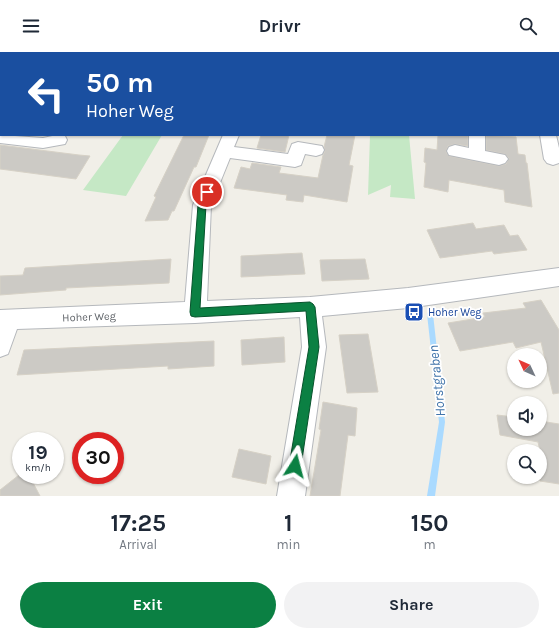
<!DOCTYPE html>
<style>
:root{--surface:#fff;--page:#f2f2f3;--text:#1f2937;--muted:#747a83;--accent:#0b8043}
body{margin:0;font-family:Karla,sans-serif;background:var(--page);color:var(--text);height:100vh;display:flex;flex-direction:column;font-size:15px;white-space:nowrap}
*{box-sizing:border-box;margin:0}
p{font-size:13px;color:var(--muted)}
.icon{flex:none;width:22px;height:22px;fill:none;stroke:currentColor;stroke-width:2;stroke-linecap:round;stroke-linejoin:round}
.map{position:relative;height:444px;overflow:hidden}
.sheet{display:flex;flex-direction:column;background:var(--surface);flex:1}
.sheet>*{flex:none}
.top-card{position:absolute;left:0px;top:0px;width:559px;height:84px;box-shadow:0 1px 3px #0004;background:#1a4fa0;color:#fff;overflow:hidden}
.needle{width:26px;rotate:314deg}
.controls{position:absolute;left:507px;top:296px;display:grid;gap:8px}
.controls a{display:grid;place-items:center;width:40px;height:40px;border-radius:50%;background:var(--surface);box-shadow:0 1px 3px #0004;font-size:20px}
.speed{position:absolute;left:12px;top:380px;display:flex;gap:8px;font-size:20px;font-weight:700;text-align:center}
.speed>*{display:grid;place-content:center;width:52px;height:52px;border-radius:50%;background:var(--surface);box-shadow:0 1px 3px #0004;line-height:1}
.speed small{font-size:10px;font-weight:400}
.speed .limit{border:6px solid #d22;background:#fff;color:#111}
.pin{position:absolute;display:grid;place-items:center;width:34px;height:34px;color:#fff;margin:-17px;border:2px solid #fff;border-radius:50%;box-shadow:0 1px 4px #0007}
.me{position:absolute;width:44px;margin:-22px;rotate:9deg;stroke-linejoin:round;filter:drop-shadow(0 0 3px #0008)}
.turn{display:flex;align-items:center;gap:14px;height:84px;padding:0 20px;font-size:18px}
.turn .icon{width:52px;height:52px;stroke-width:2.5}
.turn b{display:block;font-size:28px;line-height:34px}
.eta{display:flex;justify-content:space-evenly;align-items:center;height:68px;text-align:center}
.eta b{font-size:24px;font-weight:700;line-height:28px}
.cta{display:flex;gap:8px;margin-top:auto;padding:8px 20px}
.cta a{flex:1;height:46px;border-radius:24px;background:var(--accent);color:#fff;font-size:16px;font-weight:700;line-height:46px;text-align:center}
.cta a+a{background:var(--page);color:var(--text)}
header{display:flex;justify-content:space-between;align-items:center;height:52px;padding:0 20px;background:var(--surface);font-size:18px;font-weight:700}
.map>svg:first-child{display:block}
.green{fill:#c5e8c5}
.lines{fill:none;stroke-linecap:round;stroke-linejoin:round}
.stream{fill:#aadaff;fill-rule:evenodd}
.building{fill:#cccac5;stroke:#d6d1c6}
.minor-casing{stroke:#b5b8bc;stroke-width:2}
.minor{fill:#fff;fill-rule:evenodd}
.route{fill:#0b8043;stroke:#07532c}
.labels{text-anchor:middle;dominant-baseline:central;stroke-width:3.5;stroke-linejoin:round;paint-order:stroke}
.transit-label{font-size:11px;fill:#164399;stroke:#fff;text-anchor:start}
.street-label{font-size:11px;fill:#5f6368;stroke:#fff}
.near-water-label{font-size:14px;font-style:italic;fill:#4174aa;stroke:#fff}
</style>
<header><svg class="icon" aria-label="menu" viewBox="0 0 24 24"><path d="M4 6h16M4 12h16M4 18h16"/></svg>Drivr<svg class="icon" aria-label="search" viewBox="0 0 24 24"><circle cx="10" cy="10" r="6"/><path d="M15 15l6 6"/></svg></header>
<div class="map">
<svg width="559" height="444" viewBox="0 0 559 444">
<rect width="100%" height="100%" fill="#f1efe8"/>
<path class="green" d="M123,83h39l-36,61 -43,-6z
M370,83h39l6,64 -25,-2 1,-12 -23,10z"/>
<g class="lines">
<path class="stream" d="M430,259l2,1 1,2 12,108 -10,74h-8l12,-74 -12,-108 1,-2z"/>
</g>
<path class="building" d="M184,83h25l-13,32h-2l-20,44h-2l-4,9 -23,1 11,-24 -2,-1z
M261,83h28l-4,17 -28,-4z
M327,83h28l-6,30 4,1 -6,36 -43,-7 -1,7 -17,-2 1,-5 -53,-7 7,-21 9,2 2,-6 29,4 -2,6 39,5 5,-23 2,-4 -1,-4z
M438,83h30v11l-13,-2 -7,2 -2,6 3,4 50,10 7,-2 3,-6 -4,-4 -19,-4v-15l30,2 2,17 7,1 1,8h1l5,44 -27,-5 -1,-12 -55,-10 -1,12 -24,-5 2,-24 -2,-1 1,-14 12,2z
M0,93l79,10 11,1 -14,23 -8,-1 -68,-9z
M473,171l3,6 28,-4 6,11 8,-1 9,15 -33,4 -2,-3 -52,7 -13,-28z
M302,201l3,21 -64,3v-21z
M171,207l-2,24 -103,5v2l-66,5v-19l23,-1 2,-7z
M365,207l4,20 -47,2 -2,-21z
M541,248l18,30v63l-6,1 -12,-52 -25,6 -3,-6 -53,9 -12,-28 37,-6 -2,-4 43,-5 -3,-5z
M368,282l10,58 -31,1 -8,-58z
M284,285l1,25 -43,3 -1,-25z
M214,289v25l-46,3v-3l-151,9 7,-25z
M323,350l34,6 -2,28 -7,-1 -8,61h-30l11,-66 -2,-1z
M497,363l17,2v12h26v-8l19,3v60l-19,-3v-30l-2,-9 -38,-7z
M239,397l32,7 -5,28 -34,-7z
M19,423h10l11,21h-40v-6z"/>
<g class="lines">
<defs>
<path id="minor" d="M35,0h15l-16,1z
M284,0h18l1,1h-18z
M477,0h14v1h-14z
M0,14h1v8h-1z
M558,46l1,1v10l-1,-1z
M0,81l1,2 42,3 14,-3 8,1 2,4 -2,4 -22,4 -43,-5z
M223,83h16l-5,12 54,7 4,-10 6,-2 24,4 2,4 -2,4 -6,2 -11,-2 -4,11 -6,2 -65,-9 -19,47 -4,96 103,-4 98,-9 151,-20v18l-151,22 -86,8 4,31 -21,149h-28l25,-149 -2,-30 -105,6 -178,6 -9,25 -8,3v-47l185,-8 8,-97z
M469,83h16v16l20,4 3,4 -3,4 -6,2 -50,-10 -2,-4 2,-4 6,-2 14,3z
M540,83h16l3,13v15l-6,2 -6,-2 -3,-4z"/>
</defs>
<use href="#minor" class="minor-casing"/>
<use href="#minor" class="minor"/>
</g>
<path class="route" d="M207,137l4,3 -5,13 -6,103 110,-6 3,2 2,3 4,40 -18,119 -1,5 -5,1 -4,-1 -2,-5 20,-119 -3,-36 -111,6 -4,-1 -1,-4 8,-107 6,-15z"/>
<defs>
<symbol id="bus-square" viewBox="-11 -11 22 22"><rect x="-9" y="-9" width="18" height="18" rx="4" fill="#1a4fb4" stroke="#fff"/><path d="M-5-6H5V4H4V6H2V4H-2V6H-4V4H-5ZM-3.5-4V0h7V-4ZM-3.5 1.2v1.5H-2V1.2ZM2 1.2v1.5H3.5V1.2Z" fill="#fff"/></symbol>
</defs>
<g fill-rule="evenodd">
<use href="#bus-square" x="403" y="249" width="22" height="22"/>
</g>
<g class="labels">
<g class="transit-label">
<text x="428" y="260">Hoher Weg</text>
</g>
<g class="street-label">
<text transform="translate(89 265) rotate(-2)">Hoher Weg</text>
</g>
<g class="near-water-label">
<text transform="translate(437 329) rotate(-96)">Horstgraben</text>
</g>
</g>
</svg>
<div class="controls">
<a><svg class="needle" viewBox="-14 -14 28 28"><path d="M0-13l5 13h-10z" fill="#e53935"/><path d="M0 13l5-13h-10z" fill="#747a83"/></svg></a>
<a><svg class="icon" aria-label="sound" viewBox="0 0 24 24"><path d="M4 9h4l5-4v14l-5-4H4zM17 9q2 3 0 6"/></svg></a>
<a><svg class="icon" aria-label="search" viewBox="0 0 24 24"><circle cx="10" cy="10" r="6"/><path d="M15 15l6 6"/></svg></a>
</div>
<div class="speed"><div>19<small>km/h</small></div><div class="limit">30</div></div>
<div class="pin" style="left:207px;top:140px;background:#d93025"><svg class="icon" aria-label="arrive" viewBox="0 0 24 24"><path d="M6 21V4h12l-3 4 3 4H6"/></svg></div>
<svg class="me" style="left:295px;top:414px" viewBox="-20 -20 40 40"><path d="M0-17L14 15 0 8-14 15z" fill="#0b8043" stroke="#fff" stroke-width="4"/></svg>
<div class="top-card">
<div class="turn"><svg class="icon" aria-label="left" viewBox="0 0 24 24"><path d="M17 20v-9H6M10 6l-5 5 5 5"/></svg><div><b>50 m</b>Hoher Weg</div></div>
</div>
</div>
<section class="sheet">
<div class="eta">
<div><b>17:25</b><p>Arrival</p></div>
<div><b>1</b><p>min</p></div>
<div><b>150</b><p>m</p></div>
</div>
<div class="cta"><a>Exit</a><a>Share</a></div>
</section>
